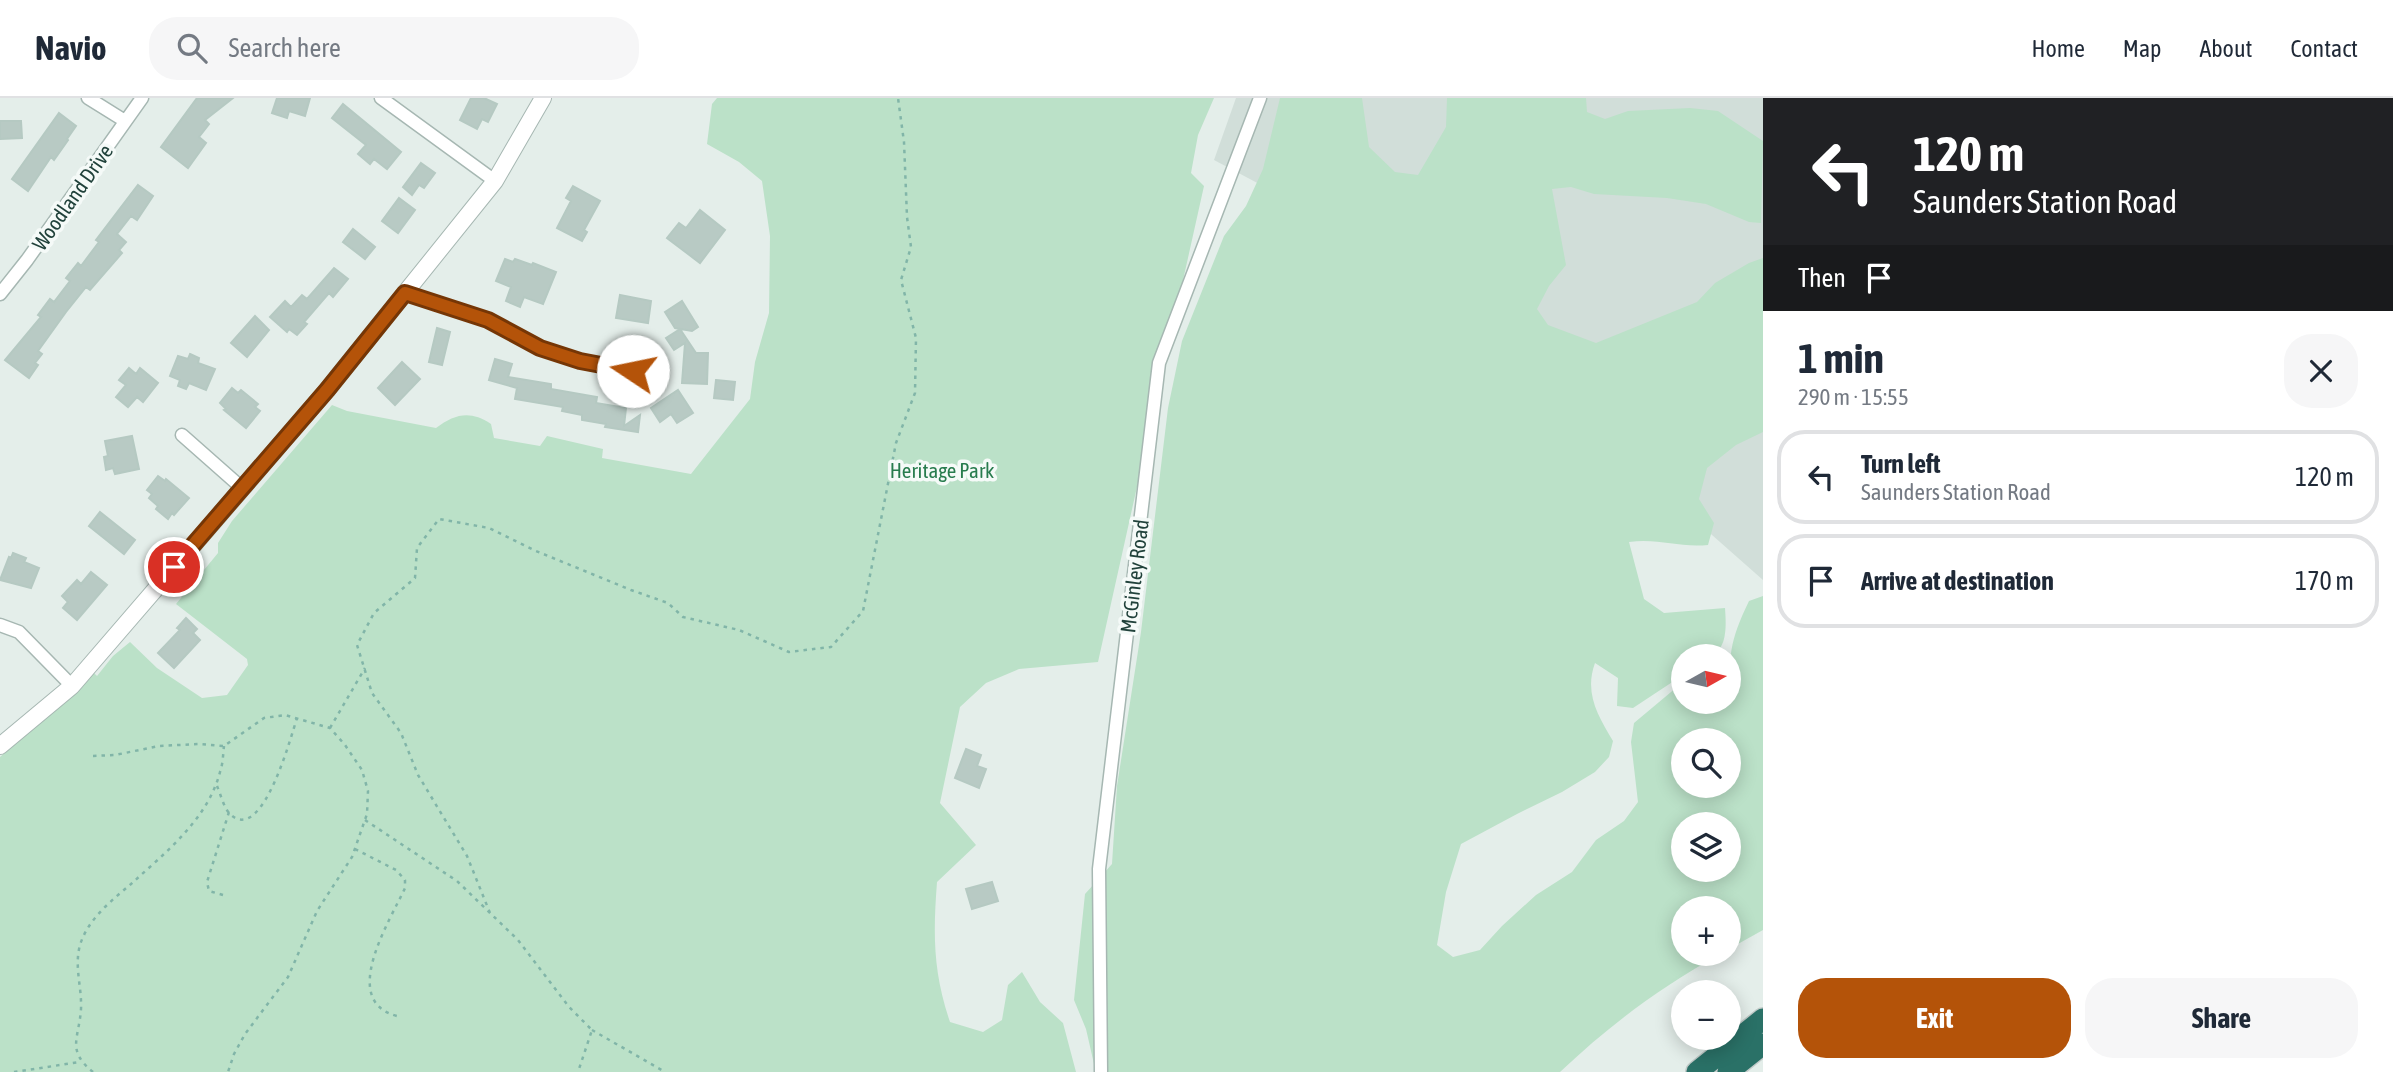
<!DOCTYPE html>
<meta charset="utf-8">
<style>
:root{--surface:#fff;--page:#f6f6f7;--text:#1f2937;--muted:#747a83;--line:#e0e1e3;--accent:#b45309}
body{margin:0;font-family:"Asap Condensed",sans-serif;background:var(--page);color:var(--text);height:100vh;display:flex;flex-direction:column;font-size:26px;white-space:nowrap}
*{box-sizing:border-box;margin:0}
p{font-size:23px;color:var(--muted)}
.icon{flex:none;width:38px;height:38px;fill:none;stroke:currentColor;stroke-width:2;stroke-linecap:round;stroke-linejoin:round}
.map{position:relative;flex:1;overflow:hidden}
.details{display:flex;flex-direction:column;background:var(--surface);width:630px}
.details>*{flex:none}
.hud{background:#202124;color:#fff;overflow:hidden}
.needle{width:46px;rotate:82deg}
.controls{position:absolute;left:1671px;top:546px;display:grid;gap:14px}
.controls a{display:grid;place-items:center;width:70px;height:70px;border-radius:50%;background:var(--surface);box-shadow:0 4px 18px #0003;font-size:35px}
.pin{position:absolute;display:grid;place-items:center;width:60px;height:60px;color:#fff;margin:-30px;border:4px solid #fff;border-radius:50%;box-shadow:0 2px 7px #0007}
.me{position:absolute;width:77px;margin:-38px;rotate:281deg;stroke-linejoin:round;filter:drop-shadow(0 0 5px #0008)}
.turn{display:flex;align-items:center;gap:24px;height:147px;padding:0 35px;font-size:32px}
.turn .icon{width:91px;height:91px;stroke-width:2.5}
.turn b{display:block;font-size:49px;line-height:60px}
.then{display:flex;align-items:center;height:66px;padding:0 35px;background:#0003;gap:14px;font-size:26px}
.round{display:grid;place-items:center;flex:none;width:74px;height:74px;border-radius:28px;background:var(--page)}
.summary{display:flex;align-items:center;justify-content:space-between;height:119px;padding:0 35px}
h1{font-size:42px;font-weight:700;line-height:52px}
.button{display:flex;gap:14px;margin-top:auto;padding:14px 35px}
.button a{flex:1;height:80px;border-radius:28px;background:var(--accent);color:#fff;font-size:28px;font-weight:700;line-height:80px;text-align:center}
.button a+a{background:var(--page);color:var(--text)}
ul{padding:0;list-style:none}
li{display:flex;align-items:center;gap:21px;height:94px;margin:0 14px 10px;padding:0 21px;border:4px solid var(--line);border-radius:28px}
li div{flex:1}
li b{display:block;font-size:26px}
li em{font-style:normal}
header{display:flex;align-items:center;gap:42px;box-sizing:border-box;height:98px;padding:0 35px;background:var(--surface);border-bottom:2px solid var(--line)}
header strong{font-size:33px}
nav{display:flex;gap:38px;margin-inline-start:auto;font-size:24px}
.search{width:490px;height:63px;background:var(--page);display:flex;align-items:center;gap:18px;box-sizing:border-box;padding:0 24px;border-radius:28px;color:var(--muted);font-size:26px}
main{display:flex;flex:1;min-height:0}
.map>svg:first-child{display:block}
.built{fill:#d1ded9}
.green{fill:#bbe1c8;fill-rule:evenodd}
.building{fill:#b8cac4;stroke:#b5c9c2;stroke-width:2}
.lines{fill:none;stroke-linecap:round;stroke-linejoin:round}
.minor-casing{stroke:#a6b7b2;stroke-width:15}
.tertiary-casing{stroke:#a6b7b2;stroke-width:18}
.motorway-casing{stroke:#c1cac8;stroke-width:24}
.path{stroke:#81b5a8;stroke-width:2.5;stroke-dasharray:3.5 5;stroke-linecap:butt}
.minor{stroke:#fff;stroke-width:12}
.tertiary{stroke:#fff;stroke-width:16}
.motorway{stroke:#2a7167;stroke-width:21}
.route-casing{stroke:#753606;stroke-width:18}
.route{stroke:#b45309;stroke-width:12}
.labels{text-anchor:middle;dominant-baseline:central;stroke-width:7;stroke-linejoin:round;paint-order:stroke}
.street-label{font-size:21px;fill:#21423b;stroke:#f5faf8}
.park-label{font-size:21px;fill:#287c4e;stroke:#f5faf8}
</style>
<header>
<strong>Navio</strong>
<div class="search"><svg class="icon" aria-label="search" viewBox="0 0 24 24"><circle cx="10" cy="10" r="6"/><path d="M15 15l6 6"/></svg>Search here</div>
<nav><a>Home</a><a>Map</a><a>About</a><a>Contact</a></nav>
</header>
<main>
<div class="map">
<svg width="1763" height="974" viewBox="0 0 1763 974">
<rect width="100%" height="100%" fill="#e4eeea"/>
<path class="built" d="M1236,0h527v194l-172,68 -377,-200z
M1763,305v177l-94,-83z"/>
<path class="green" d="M717,0h497l-16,37 -7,38 13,13 -106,476 -79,7 -33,14 -26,24 -20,96 36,42 -39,37c-4,53 -4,90 13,140l33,10 19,-12 6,-35 14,-13 18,30 23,21 13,49h-1076v-315l93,-85 4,4 16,-20 17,-14 27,26 45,30 25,-3 21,-30 -1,-6 -71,-55 42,-51v-10l14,-22 100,-116 15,6 89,17c19,-14 34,-18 55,-4l3,14 46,8 7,-10 56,13 -1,9 89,16 59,-75 5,-37 14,-49 1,-77 -8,-55 -23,-19 -32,-18 5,-40z
M1280,0h82l7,49 26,25 23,3 28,-48 1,-29h139l1,14 18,7 23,-8 62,-3 28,3 45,30 -2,82 -12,-1 -43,-18 -39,-6 -73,-4 -23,-7 -19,2 14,76 -17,21 -12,23 11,16 48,18 101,-41 18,-19 34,-20 14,-5v174l-27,13 -29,23 -8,31 15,24 -6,22c-29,3 -49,-7 -79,-3l15,57 20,14 61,-5c1,15 3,40 -13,47 -7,3 -20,1 -28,1l-1,19 -50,33 -16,-2 1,-28 -23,-15c-11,30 3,53 18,78l-4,16 -14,15 -33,20 -45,22 -56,30 -15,48 -9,53 16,12 27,-7 22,-24 34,-31 36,-23 24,-32 28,-19 14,-19 -7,-60 3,-19 49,-41 1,20h45c0,-45 0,-60 20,-101l14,-5v334l-34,19v-41h-45v46h37c-61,33 -111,71 -161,118h-457l-9,-8 -8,-35 -12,-29 11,-106 27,-30 5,-78 24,-154 27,-224 14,-67 42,-105 22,-30 17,-37zM1684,642h45v46h-45zM1684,726h45v46h-45z"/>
<path class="building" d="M197,0h36l-28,22 4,4 -10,13 7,6 -18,25 -27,-21z
M277,0h33l-5,18 -16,-5 -2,7 -15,-5z
M471,0h13l13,6 -9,18 -6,-3 -5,10 -17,-9z
M343,6l58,48 -14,17 -13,-10 -4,5 -12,-10 8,-9 -34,-27z
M59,15l17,13 -9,13 1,1 -14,20 -3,-3 -23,34 -16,-12z
M0,23h21l1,17 -22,1z
M421,65l14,10 -11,15 -5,-3 -7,10 -9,-8z
M138,87l15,11 -16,24 -6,-4 -14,18 9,8 -7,8 3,3 -32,37 -4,-3 -20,25 -28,39 4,3 -7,9 3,2 -9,13 -24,-18 36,-43 -3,-2 12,-16 4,3 16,-21 -4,-3 12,-15 3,3 18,-24 -3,-2z
M573,88l27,15 -16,29 3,2 -5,9 -25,-13 14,-27 -5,-3z
M399,100l16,12 -17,23 -16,-12z
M700,112l25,20 -25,33 -33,-25 12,-15 7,5z
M353,131l22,18 -10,12 -22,-17z
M505,161l8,3 2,-3 17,6 1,-2 23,9 -13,32 -19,-7 -4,10 -14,-6 5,-14 -15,-6z
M334,170l14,11 -15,18 -4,-4 -25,29 3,2 -10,11 -8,-6 -2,3 -17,-15 15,-16 6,6 11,-12 5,4z
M620,197l31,6 -3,22 -32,-5z
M682,203l16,26 -6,4 -17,-3 -10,-16z
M255,218l14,14 -22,27 -16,-14z
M437,230l13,4 -8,33 -13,-3z
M680,231l16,24h12l-1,31 -25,-1 3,-40 -11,7 -8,-12z
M190,256l9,4 -1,5 17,6 -9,21 -17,-7 -3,6 -8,-3 2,-6 -10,-4 8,-20 10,3z
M495,261l17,5 -4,13 43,7v5l46,8 -1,6 30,5 -2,18 16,-11 -2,17 -33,-5 1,-3 -24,-4v-5l-20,-4 1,-4 -48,-8 2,-11 -28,-8z
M402,264l18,17 -25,26 -17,-17z
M129,270l7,6 4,-6 18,15 -15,19 -6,-5 -9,10 -12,-10 10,-12 -7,-5z
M716,282l19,2 -2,18 -19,-2z
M232,290l6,5 3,-3 17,14 -3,3 5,4 -14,17 -22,-18 2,-1 -6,-6z
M678,292l15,23 -16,10 -6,-9 -11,8 -9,-14z
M132,338l7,33 -24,5 -2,-6 -7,2 -2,-13 4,-1 -3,-15z
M158,378l7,5 1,-2 23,19 -15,17 -2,-2 -4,6 -12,-10 2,-3 -9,-8 3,-4 -5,-4z
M100,414l35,28 -11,14 -35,-28z
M13,455l13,5 -2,4 15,6 -8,20 -31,-8 9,-23 2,1z
M91,474l16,13 -30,35 -14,-12 5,-6 -6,-6 15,-16 4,4z
M186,520l11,11 -4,4 7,7 -26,28 -16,-15 22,-23 -3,-2z
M966,651l15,6 -4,11 9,3 -7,19 -24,-10z
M992,784l6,19 -26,8 -6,-20z"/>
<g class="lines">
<defs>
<path id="minor" d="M88,0l37,23
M381,0l114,83
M405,195l83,27 51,28 41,13 53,10
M0,196l27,-34 115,-162
M182,337l60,53
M0,527l19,7 53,54
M1101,974l-2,-203 60,-506 101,-265"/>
<path id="tertiary" d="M0,648l72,-60 255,-296 168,-209 48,-83"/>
<path id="motorway" d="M1697,974l66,-53
M1728,974l35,-28"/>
</defs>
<use href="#minor" class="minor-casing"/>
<use href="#tertiary" class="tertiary-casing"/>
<use href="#motorway" class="motorway-casing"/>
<path class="path" d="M330,630l35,-60
M93,658l22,-1 44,-9 39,-2 26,2 40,-28 21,-3 45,13 15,17 17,25 6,21 -1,23 -15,43 -35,54 -29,66 -43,57 -11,20 -6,18
M217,688c4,9 7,23 14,29 32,28 60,-79 66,-97
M365,722l92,61 61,59 51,67 23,23 -14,42
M355,751l41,21 9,10v8c-14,31 -67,113 -8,128
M223,797l-14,-4 -2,-9 22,-70
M490,815l-23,-57 -49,-81 -17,-42 -29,-40 -15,-48 17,-32 41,-35 2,-30 22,-29 50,9 47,23 95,39 37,13 15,14 56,13 50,22 42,-5 32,-36 33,-168 19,-50 1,-55 -15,-58 10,-33 -4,-30 -3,-75 -6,-44
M592,932l73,42
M14,974l66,-10
M93,974c-27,-22 -14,-33 -12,-63 1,-22 -7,-42 -1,-64 8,-26 31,-44 51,-61 34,-31 77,-65 89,-112 3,-8 3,-18 4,-26"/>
<use href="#minor" class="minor"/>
<use href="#tertiary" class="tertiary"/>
<use href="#motorway" class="motorway"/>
</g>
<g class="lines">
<defs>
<path id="route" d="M174,469l153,-177 78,-97 83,27 52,28 40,13 53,10"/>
</defs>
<use href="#route" class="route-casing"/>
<use href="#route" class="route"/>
</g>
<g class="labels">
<g class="street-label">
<text transform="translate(72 99) rotate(-55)">Woodland Drive</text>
<text transform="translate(1134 478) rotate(-83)">McGinley Road</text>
</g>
<g class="park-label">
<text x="942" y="372">Heritage Park</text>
</g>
</g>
</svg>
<div class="controls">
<a><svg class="needle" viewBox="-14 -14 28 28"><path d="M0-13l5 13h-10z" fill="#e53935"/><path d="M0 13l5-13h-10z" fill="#747a83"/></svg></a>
<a><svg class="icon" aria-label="search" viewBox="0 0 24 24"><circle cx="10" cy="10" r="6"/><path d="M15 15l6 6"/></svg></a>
<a><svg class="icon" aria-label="layers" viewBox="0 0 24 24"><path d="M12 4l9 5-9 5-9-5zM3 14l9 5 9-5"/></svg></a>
<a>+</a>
<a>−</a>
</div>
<div class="pin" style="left:174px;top:469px;background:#d93025"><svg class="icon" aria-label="arrive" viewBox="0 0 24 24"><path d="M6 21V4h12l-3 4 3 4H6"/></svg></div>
<svg class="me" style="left:633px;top:273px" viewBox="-20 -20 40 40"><circle r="19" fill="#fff"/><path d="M0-13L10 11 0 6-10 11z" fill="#b45309"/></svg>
</div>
<section class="details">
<div class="hud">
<div class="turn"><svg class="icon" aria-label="left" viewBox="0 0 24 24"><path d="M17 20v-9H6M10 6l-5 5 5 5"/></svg><div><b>120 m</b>Saunders Station Road</div></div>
<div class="then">Then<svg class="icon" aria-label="arrive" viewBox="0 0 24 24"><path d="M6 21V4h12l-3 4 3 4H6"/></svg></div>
</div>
<div class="summary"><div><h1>1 min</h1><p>290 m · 15:55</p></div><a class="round"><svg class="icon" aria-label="close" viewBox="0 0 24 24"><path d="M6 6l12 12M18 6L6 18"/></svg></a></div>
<ul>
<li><svg class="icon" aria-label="left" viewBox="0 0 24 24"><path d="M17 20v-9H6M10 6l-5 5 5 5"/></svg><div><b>Turn left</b><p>Saunders Station Road</p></div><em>120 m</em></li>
<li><svg class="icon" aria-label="arrive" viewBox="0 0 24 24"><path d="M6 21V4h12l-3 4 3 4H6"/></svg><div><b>Arrive at destination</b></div><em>170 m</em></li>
</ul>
<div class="button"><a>Exit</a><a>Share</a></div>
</section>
</main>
